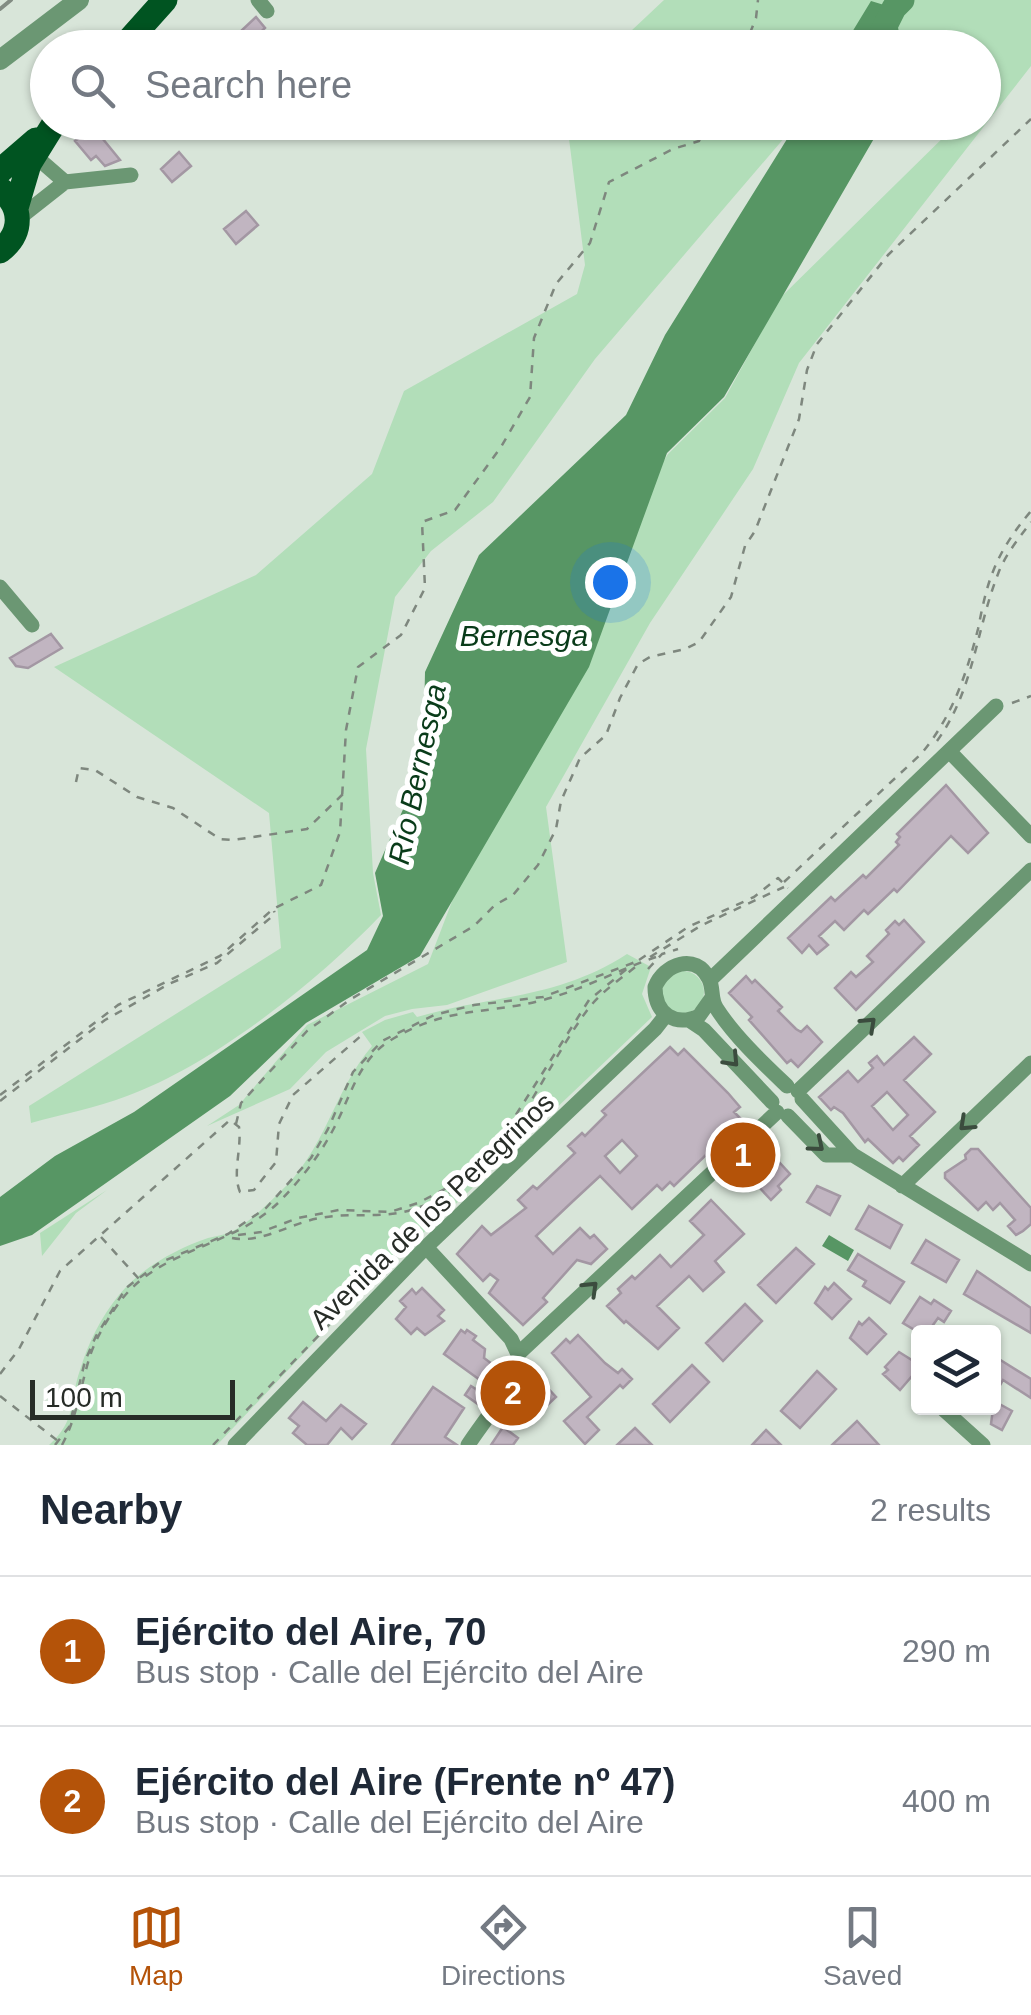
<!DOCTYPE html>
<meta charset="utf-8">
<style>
:root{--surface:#fff;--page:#f2f2f3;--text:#1f2937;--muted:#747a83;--line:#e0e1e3;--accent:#b45309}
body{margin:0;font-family:Arial,sans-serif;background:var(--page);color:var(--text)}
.controls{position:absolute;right:30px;bottom:30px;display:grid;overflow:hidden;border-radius:10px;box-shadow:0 2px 8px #0004}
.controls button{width:90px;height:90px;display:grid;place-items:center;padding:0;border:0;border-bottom:2px solid var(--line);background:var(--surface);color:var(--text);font:50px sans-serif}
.scale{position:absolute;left:30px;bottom:25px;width:205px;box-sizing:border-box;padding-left:10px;border:5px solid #272c27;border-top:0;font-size:28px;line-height:35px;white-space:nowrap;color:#272c27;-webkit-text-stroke:8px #fff;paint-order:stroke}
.you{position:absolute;left:610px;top:582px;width:35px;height:35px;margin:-25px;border:8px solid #fff;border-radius:50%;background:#1a73e8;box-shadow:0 0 0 15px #1a73e833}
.badge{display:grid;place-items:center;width:65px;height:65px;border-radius:50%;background:var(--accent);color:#fff;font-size:32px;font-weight:700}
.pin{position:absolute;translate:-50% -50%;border:5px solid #fff;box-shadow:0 2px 10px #0006}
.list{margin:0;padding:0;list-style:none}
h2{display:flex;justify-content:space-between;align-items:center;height:130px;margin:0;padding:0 40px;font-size:42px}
h2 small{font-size:32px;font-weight:400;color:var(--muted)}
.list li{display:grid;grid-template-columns:65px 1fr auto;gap:30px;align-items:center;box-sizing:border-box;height:150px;padding:0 40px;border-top:2px solid var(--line)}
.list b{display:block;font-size:38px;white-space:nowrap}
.list p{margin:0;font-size:32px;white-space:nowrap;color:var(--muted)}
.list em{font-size:32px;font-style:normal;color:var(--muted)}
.icon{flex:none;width:55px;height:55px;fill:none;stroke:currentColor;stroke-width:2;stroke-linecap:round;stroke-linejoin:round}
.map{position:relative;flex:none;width:1031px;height:1445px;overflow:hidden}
.search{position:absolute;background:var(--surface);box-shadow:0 2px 8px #0004;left:30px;right:30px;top:30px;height:110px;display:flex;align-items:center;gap:25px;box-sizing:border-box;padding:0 35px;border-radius:55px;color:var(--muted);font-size:38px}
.sheet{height:430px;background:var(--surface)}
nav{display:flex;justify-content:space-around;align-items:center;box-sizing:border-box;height:140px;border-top:2px solid var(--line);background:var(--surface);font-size:28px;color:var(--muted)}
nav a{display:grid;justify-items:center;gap:5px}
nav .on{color:var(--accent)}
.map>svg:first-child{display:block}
</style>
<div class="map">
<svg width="1031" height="1445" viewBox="0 0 1031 1445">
<rect width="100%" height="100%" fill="#d8e5d9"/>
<path fill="#b2deb9" d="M664 0H1031V66L799 363 753 469 650 623 546 807 567 962 447 1005 412 1009 385 1016 326 1052 290 1089 207 1126 239 1105 307 1025 428 964 552 641 668 454 725 398 780 298 958 123 984 122V48L908 47 887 20 861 47H614Z
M567 123H797L595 359 493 502 431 551 395 597 366 749 373 873 381 915C317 982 214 1064 127 1096 96 1108 62 1114 31 1123L29 1106 281 948 269 813 54 667 256 575 372 474 404 391 577 294 585 265Z
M627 954 651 967 642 994 652 1017 444 1215 395 1257 217 1445H49C77 1420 69 1402 80 1370 88 1343 101 1317 119 1295 141 1268 176 1249 208 1238 215 1236 224 1235 231 1232 248 1224 264 1207 278 1194 326 1150 333 1092 372 1046L362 1032 385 1020 413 1012 417 1017C492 995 558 999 627 954Z
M662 992a21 21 0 1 1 42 0a21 21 0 1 1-42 0Z
M107 1190 76 1213 42 1256 40 1233Z"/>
<path fill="#579664" d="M871 1 894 8 902 47H843Z
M797 123H883L724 397 667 453 589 667 420 956 306 1023 230 1096 32 1235 0 1246V1197L55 1156 134 1112 367 950 383 916 375 873 423 764 425 672 479 555 626 415 665 335Z
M829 1235 854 1250 848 1261 822 1246Z"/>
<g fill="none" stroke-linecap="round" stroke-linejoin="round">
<path stroke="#579664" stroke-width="25" d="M874 48 894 8 902 0"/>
</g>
<path fill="#c1b5c1" stroke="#a397a3" stroke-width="2.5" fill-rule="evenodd" d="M256 17 265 28 244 48H223Z
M71 122H89L120 160 105 166 96 156 91 160 75 141 79 138 70 127Z
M179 152 191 166 172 182 161 169Z
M246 211 258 225 236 244 224 229Z
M51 634 62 648 28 668 16 666 10 658Z
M946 785 988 833 968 853 951 836 897 892 894 889 868 914 864 910 844 930 835 921 819 936 828 945 817 954 809 945 802 953 788 938 831 897 835 901 863 875 866 878 899 845 896 842 900 837 897 834Z
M904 920 924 942 856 1010 835 988 851 972 856 977 873 962 867 956 889 934 886 930 895 921 899 925Z
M746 976 752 983 755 980 782 1007 778 1011 796 1029 801 1032 807 1026 822 1042 798 1067 791 1060 787 1063 749 1020 752 1017 729 993Z
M914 1037 931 1054 904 1080 935 1112 910 1136 919 1145 903 1161 899 1157 893 1163 868 1139 865 1142 843 1113 834 1107 831 1110 819 1097 848 1071 858 1082 873 1068 869 1063 877 1056 884 1065ZM887 1092 908 1115 893 1130 872 1106Z
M670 1047 678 1055 684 1049 728 1093 740 1107 734 1112 742 1120 674 1186 670 1182 662 1190 657 1185 632 1209 600 1176 572 1202 536 1236 553 1254 580 1228 590 1238 594 1235 607 1249 591 1264 577 1260 543 1298 547 1302 523 1325 489 1293 498 1280 490 1274 483 1281 457 1254 482 1226 491 1235 526 1208 518 1200 533 1186 537 1189 575 1153 568 1146 582 1133 585 1136 606 1115 602 1111ZM622 1140 637 1156 620 1173 605 1156Z
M971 1149H978L1031 1208V1224L1023 1231 1016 1235 1008 1226 1015 1220 1000 1203 993 1210 986 1202 978 1210 945 1178V1173L966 1159 965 1155Z
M769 1151 790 1174 778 1186 781 1190 771 1200 744 1171Z
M817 1186 840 1196 830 1215 807 1202Z
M711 1200 744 1234 715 1261 724 1272 703 1291 689 1276 657 1306 679 1328 658 1349 626 1321 624 1323 607 1306 621 1293 618 1289 632 1276 635 1279 660 1255 671 1267 704 1235 690 1221Z
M869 1206 902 1225 890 1248 856 1229Z
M926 1240 959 1260 946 1282 912 1263Z
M796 1248 814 1264 776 1303 758 1285Z
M858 1254 904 1282 890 1303 863 1286 866 1281 848 1270Z
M977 1271 1031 1308V1333L964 1294Z
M834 1283 851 1299 832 1319 815 1303 825 1287 828 1290Z
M422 1288 444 1310 438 1316 444 1321 425 1335 417 1328 411 1334 396 1319 406 1307 400 1301 412 1289 416 1294Z
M920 1297 931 1304 934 1300 951 1311 944 1322 938 1318 928 1332H918L903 1323Z
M745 1304 762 1321 723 1361 706 1343Z
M869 1318 886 1334 867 1354 850 1338 859 1322 862 1325Z
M461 1330 465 1333 467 1330 476 1336 473 1340 485 1349 484 1358 492 1364 480 1380 444 1354Z
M578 1335 605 1363 618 1373 622 1369 632 1379 623 1388 620 1385 587 1417 599 1430 585 1444 564 1421 591 1397 552 1353 566 1339 570 1343Z
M899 1352 918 1364V1369L900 1390 883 1374 888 1370 885 1367Z
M994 1356 1031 1379V1398L1003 1380 994 1396Z
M692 1365 709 1382 670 1422 653 1404Z
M817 1371 836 1389 800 1428 781 1411Z
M544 1384 556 1397 536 1416 524 1402Z
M471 1386 485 1395 479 1405 465 1395Z
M433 1387 464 1408 445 1437 457 1445H392Z
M994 1401 1012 1411 1002 1430 991 1424Z
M303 1402 326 1421 341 1405 366 1424 352 1439 341 1428 327 1445H307L293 1433 299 1426 289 1418Z
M857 1421 879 1445H832Z
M503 1427 518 1438 513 1445H491Z
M635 1428 652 1445H617Z
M766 1430 781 1445H752Z"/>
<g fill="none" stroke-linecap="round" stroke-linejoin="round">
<path stroke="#7e877e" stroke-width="2.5" stroke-dasharray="8 8" stroke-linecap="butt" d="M744 48 756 18 758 0
M1012 703 1031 696
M937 741C974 690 976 630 998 574 1005 555 1019 538 1031 522
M76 782 79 768 95 770 137 797 173 808 220 839 233 840 307 829 343 794
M784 882 921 754C952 717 966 676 978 629 982 609 986 588 994 569 1003 547 1016 529 1031 511
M650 957 702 925 784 887
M639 960 688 927 754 897 778 878 788 888
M648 969 662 954 678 949
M0 1095 118 1005 220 956 273 909 321 885 340 832 346 730 358 667 401 635 425 588 422 522 455 510 501 447 530 397 534 338 556 284 590 243 609 182 673 149 699 141 708 122
M0 1101 105 1020 169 984 217 963 275 914 274 911
M236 1124 241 1103 307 1031 351 999 474 926 495 905 513 895 538 865 556 829 561 801 580 758 606 735 620 698 638 664 650 657 685 649 699 642 731 597 745 546 755 531 799 419 807 370 817 344 888 255 1031 119
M238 1235 261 1232 298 1218 339 1210 390 1212 418 1203 466 1178 498 1143 589 1000 628 968
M101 1237 139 1279
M232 1238C262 1244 290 1223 320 1218 350 1212 381 1219 411 1210 506 1181 534 1082 588 1009 602 991 622 978 639 964
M0 1374 19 1349 60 1271 230 1120 239 1127C242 1148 232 1173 240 1192L254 1190 276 1162 279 1124 293 1095 362 1035
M0 1396 58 1441
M55 1445 69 1427 85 1361 96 1336 126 1288 159 1263 228 1234 266 1208 311 1158 328 1129 353 1072 382 1041 434 1015 474 1005 543 997 638 961
M62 1445C77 1417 80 1389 89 1359 95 1339 109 1316 122 1299 163 1247 235 1247 281 1200 302 1178 320 1155 334 1128 351 1096 358 1060 391 1040 447 1006 485 1015 543 1000 582 990 618 970 656 957
M213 1445 406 1245"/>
<path stroke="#6b9773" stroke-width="15" d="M258 0 267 11
M34 155 65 182 131 175
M18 219 65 182
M0 587 32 625
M949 751 1031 836
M710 980 996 706
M711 999 699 1016C675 1027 655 1014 655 987 664 964 696 952 709 979 714 989 710 1000 717 1009 735 1037 764 1064 787 1086
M689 1020 704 1030 772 1102
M798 1091 1031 870
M802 1099 853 1155 1031 1264
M788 1116 826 1155H853
M902 1186 1031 1063
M426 1247 511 1339 518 1354
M942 1408 983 1445
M235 1445 426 1247 655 1029 666 1015
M468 1445C483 1421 519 1381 518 1354L777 1112"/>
<path stroke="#6b9773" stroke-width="20" d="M0 60 79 0"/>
<path stroke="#005421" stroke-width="25" d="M122 48 165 0
M0 171 36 140
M0 189C23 207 23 233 0 251
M16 208 29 164 55 122"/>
<path stroke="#828c83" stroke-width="4" d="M0 9 11 0"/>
</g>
<defs><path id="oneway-chevron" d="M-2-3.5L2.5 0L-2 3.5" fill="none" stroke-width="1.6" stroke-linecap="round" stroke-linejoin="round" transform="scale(2.5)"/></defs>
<g stroke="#3b4c3e">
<use href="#oneway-chevron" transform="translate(869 1024) rotate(-43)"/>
<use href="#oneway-chevron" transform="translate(732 1060) rotate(47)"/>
<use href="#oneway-chevron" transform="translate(966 1124) rotate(137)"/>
<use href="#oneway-chevron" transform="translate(817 1145) rotate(40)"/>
<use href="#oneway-chevron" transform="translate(591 1288) rotate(-44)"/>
</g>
<g text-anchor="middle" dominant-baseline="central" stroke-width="10" stroke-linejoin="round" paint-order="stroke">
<g font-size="28" fill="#272c27" stroke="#fff">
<text transform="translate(432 1211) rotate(-44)">Avenida de los Peregrinos</text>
</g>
<g font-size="30" font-style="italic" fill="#093b19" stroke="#fff">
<text x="524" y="635">Bernesga</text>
<text transform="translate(417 774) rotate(-78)">Río Bernesga</text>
</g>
</g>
</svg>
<div class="controls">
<button><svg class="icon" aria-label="layers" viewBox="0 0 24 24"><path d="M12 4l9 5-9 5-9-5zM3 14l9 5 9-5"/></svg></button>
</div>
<div class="scale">100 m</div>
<div class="you"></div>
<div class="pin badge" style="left:743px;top:1155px">1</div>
<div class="pin badge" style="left:513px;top:1393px">2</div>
<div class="search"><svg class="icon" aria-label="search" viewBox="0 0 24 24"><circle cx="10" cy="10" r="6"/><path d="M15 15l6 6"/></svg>Search here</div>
</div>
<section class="sheet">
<h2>Nearby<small>2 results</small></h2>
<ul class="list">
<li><span class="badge">1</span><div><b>Ejército del Aire, 70</b><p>Bus stop · Calle del Ejército del Aire</p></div><em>290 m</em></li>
<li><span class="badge">2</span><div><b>Ejército del Aire (Frente nº 47)</b><p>Bus stop · Calle del Ejército del Aire</p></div><em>400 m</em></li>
</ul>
</section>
<nav>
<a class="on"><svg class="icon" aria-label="map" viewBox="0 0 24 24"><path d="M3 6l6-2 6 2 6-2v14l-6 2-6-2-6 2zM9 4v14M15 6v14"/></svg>Map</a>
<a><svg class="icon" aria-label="directions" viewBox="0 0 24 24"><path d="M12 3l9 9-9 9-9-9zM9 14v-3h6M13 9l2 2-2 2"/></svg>Directions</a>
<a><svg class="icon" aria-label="saved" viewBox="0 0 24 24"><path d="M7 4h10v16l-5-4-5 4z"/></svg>Saved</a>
</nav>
